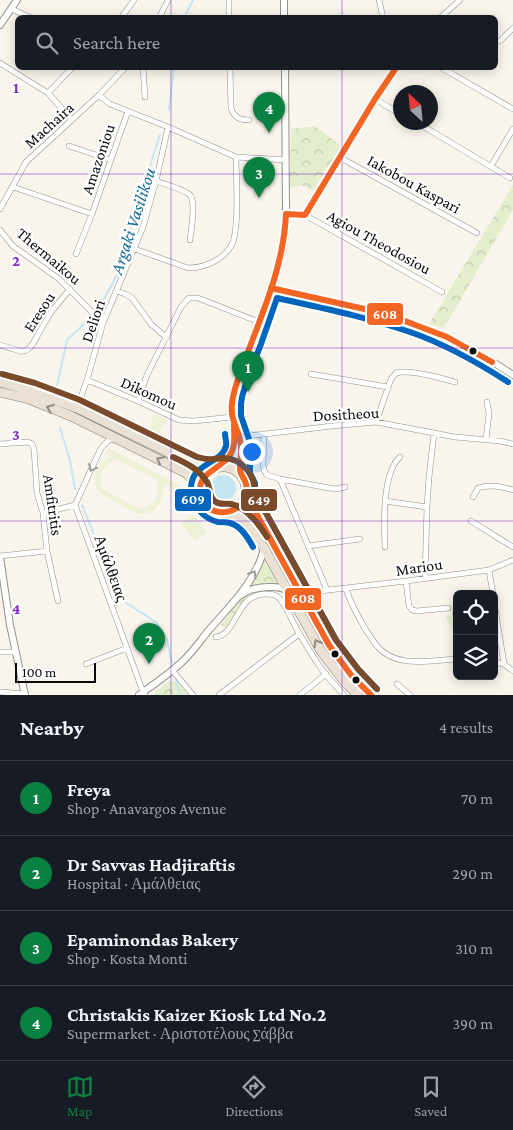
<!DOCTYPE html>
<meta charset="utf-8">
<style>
:root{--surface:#171b24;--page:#20242c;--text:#f1f3f6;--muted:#9ea1a6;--line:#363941;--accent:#0b8043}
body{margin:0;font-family:"Crimson Pro",serif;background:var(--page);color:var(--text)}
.controls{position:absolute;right:15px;bottom:15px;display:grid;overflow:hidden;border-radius:8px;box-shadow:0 2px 12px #0003}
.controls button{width:45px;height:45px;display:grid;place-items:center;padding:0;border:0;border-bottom:1px solid var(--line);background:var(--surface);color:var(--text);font:25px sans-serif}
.compass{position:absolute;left:393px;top:85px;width:45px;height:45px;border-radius:50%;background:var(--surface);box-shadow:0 2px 12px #0003;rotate:334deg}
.scale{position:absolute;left:15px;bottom:12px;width:81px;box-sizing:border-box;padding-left:5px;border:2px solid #0a0a0a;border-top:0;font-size:14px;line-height:18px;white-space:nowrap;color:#0a0a0a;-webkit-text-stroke:4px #fff;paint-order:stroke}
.you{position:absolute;left:251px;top:451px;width:18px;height:18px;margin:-12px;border:4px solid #fff;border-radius:50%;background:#1a73e8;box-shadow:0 0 0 8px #1a73e833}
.badge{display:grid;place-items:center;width:32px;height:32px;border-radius:50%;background:var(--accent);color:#fff;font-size:16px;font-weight:700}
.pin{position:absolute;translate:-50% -41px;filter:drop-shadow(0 1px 2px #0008)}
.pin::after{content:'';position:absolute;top:26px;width:18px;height:15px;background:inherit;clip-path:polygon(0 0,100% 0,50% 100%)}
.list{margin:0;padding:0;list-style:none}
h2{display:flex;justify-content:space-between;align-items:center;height:65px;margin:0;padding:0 20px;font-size:21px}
h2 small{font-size:16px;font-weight:400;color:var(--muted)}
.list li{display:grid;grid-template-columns:32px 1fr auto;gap:15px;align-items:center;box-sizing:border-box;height:75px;padding:0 20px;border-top:1px solid var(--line)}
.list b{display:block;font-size:19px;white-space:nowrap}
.list p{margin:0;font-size:16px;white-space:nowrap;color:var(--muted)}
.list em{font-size:16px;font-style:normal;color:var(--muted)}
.icon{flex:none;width:28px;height:28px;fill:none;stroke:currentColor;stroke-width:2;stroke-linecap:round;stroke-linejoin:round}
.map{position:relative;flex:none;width:513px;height:695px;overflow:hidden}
.search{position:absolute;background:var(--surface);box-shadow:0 2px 12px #0003;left:15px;right:15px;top:15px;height:55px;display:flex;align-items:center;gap:12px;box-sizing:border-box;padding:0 18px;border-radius:8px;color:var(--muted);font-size:19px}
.sheet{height:365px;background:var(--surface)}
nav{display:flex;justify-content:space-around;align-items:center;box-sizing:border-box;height:70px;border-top:1px solid var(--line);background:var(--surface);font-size:14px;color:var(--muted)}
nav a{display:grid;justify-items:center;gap:2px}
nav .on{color:var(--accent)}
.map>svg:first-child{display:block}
</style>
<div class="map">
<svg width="513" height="695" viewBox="0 0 513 695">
<defs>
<pattern id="park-crowns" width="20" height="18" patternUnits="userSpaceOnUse" patternTransform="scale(1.25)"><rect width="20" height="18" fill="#e4edcc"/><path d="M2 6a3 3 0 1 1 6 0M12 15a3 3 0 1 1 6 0" fill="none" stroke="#c2caae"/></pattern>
</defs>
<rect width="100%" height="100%" fill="#f9f5ec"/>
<path fill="url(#park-crowns)" d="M315 126 341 146 313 191 302 185 290 188 291 129Z
M513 185V210L444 328 429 324Z
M265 557 289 597C277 590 271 590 257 593L229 626 225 627 221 625C238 603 253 581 265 557Z
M449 606H457V654L454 653V634L446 616 452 615Z
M169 681 178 682 188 695H154L155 692Z"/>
<path fill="#edf2d6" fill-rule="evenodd" d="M154 414 168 420 161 428 160 434 149 430Z
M108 448 181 486 179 491 164 484C165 499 155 518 137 513 130 511 122 505 116 502 111 499 103 496 99 492 89 479 98 462 111 457L106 453ZM117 460 152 477 157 480C159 488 159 493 155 500 152 505 148 508 142 508 135 509 110 492 102 488 98 475 104 462 117 460Z
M193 514 207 533 195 541 181 523Z"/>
<path fill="#c3e6f2" d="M210 488a13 13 0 1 1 26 0a13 13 0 1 1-26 0Z"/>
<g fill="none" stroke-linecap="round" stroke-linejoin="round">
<path stroke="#c3e6f2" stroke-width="2" d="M184 18 193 0
M169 110 174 68
M101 305 119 271 133 218 160 135
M57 386 67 340 84 324
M60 428 70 460 75 489
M82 505 120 599 156 622 167 640 172 663
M176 680 180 695"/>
<g stroke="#92908c" stroke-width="6">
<path id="minor" d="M229 0V18
M379 0 383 18
M12 9 31 18
M121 18 134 0
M159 18 168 0
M440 18 460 0
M500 41 513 28
M0 63 48 93 72 120
M143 68 145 97
M230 68 231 108C234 117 239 120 249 120
M442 68 513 109
M48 93 72 68
M99 95 110 104 168 127 236 157 286 160
M375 99 400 114
M416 122 510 178
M69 146 111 160
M339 157 477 233
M491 166 513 129
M156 181C165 184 182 189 189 194 197 200 191 230 190 240
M13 187 92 214
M0 209 26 162 99 95 125 68
M286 214H301L305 215 442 292
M305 215 375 99 396 68
M0 230 13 246 59 279 103 323
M135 249 188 268C204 268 223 260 231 246 240 232 236 175 236 157
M76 254 92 214 128 111
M117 291 125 294 132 298 151 324 161 333 167 337
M0 345 20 351C25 352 29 349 32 345L51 312 70 289
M311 374 388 387
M87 380 138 401 179 420 194 421 232 417
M138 401 147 375 181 307 189 298H198L259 322
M77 408 87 380 103 323 143 227 156 181 168 127
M376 422 391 379 396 373C410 369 441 378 455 382
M264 435 263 465 264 470 267 475 280 479 329 488 336 489 345 487
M239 437 332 426 376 422 455 437 500 441 513 444
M117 439 109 440 101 448 75 505 143 692 145 695
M486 439 489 414 487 402
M0 444 28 442 32 444 34 449 37 493 43 513 47 551 58 601
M280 479 327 590
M473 497 478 488C489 484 501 486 513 490
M385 501 427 507
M43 513 75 505
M471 521 513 547
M308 546 360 539
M385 547C384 524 382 473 400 457
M0 556 47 551
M489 570 493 594
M425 578 427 507 429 477 434 434
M406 581 409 606 412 610 417 611 448 608
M346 589C350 602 357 614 364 627 368 633 372 640 377 646 396 669 431 660 457 659
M303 599 320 591 406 581 489 570 513 560
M494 602 504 664
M216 637C238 634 235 594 266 594 271 594 276 594 280 599 288 608 292 622 299 633 307 647 316 662 326 675 332 682 338 688 344 695
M0 652H15
M494 662 504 664 513 671
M86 664 127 648
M172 670 193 695
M397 684 410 695
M0 692 25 694
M219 695 299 634
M300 695 326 674"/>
</g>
<g stroke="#92908c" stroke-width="8">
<path id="tertiary" d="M284 0V18
M0 25 17 0
M271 288C307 296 344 303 379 313 427 326 472 347 513 375
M219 467C235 453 235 448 234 428
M241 475V443L232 417 233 395 253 341 282 253 285 235 286 214 285 68
M0 557 10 625 25 695
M239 596C243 594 246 592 250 590 259 587 279 585 286 590
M139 695C153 685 169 674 182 662 192 653 200 641 209 630 229 607 258 579 264 548"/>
</g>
<g stroke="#7f7d79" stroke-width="10">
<path id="trunk" d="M0 382 32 391 77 408 194 465 212 469
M0 392 29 399 71 416 186 473 200 487
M200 490a23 23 0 1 1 46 0a23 23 0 1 1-46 0Z
M246 495 329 645 351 675 371 695
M229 512 246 522 252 529 264 548 321 651 344 681 358 695"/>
</g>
<use href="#minor" stroke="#fefefc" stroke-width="5"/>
<use href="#tertiary" stroke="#fefefc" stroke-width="6"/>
<use href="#trunk" stroke="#eae0d4" stroke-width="9"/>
<g stroke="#fff" stroke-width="10">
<path id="bus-1" d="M271 288 378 312 397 318 447 337 492 362
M234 425C234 435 236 446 230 455 220 471 192 473 202 499 205 506 211 511 219 512 235 514 250 501 246 484 245 479 241 476 240 470 240 460 243 450 240 440 237 426 230 419 232 403 234 385 243 367 249 349 266 305 284 261 286 214L305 215 375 99 396 68
M246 495 329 645 351 675 371 695"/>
</g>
<g stroke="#fff" stroke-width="10">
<path id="bus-2" d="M225 434C225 438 227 442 226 446 221 466 185 462 192 496 195 509 205 519 218 522 222 522 226 522 230 523 241 526 248 538 253 547
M377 689 358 669 336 640 255 493V483L250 473V442L241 416V404L242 397 246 383 261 344 277 298C322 308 367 317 410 332 445 344 477 362 508 382"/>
</g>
<g stroke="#fff" stroke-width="10">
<path id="bus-3" d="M2 374 35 383 80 400 197 457C202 458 207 460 213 459 217 459 220 458 224 458 243 459 255 475 255 493L336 640 358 669 377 689
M173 457C186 463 199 469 207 482 211 488 208 497 216 502 220 505 226 503 231 504 247 508 259 524 267 537"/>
</g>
<use href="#bus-1" stroke="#f26522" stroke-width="6"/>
<use href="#bus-2" stroke="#0065bd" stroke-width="6"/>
<use href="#bus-3" stroke="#7a4b2a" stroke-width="6"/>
</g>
<defs><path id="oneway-chevron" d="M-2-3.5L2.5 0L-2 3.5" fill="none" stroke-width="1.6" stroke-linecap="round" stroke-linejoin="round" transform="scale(1.25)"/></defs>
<g stroke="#908a83">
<use href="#oneway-chevron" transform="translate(50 408) rotate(-158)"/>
<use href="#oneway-chevron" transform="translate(160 460) rotate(-153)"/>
<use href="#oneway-chevron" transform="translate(317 643) rotate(-120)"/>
</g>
<g stroke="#9c9c9b">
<use href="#oneway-chevron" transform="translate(92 468) rotate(115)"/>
<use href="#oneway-chevron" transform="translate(253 574) rotate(-58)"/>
</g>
<path fill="none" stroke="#7b2cbf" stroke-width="1" stroke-opacity="0.55" d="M171 0V18M342 0V18M171 68V695M342 68V695M0 174H513M0 348H513M0 521H513"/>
<g fill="#0a0a0a" stroke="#fff" stroke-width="2">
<circle cx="473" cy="351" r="4.5"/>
<circle cx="335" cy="654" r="4.5"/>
<circle cx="356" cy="680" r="4.5"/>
</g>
<g text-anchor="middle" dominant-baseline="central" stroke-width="5" stroke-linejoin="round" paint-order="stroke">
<g font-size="16" fill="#0a0a0a" stroke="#fff">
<text transform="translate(49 125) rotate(-42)">Machaira</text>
<text transform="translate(98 159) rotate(-71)">Amazoniou</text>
<text transform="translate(414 184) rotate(29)">Iakobou Kaspari</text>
<text transform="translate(379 242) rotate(29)">Agiou Theodosiou</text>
<text transform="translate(49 256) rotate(40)">Thermaikou</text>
<text transform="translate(39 312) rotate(-57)">Eresou</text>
<text transform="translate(93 321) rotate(-71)">Deliori</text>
<text transform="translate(149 393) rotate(24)">Dikomou</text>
<text transform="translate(346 414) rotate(-3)">Dositheou</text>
<text transform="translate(53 505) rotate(82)">Amfitritis</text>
<text transform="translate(419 567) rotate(-8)">Mariou</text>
<text transform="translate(111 568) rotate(70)">Αμάλθειας</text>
</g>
<g font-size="18" font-style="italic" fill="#166b98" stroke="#fff">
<text transform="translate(133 221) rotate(-72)">Argaki Vasilikou</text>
</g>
</g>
<g font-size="16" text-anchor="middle" font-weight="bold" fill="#7b2cbf" stroke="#fff" stroke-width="5" stroke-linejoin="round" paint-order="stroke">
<text x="16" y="93">1</text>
<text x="16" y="266">2</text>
<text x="16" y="440">3</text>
<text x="16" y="614">4</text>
</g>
<g stroke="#fff" stroke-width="2">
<rect x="366" y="302" width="38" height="24" rx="5" fill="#f26522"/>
<rect x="174" y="488" width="38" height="24" rx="5" fill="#0065bd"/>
<rect x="240" y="488" width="38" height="24" rx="5" fill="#7a4b2a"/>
<rect x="284" y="587" width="38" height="24" rx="5" fill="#f26522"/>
</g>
<g font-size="14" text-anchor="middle" font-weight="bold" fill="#fff">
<text x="385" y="319">608</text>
<text x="193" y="504">609</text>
<text x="259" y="505">649</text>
<text x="303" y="603">608</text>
</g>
</svg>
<div class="controls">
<button><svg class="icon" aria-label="locate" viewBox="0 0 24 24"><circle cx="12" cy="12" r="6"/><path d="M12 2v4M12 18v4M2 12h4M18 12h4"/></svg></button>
<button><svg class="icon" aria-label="layers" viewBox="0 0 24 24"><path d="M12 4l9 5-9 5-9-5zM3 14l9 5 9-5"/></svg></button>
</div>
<svg class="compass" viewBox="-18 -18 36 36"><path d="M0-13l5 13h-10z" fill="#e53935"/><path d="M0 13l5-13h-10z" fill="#9ea1a6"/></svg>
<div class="scale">100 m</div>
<div class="you"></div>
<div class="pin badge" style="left:248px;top:392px">1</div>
<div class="pin badge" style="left:149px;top:664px">2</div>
<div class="pin badge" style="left:259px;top:198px">3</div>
<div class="pin badge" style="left:269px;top:133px">4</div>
<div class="search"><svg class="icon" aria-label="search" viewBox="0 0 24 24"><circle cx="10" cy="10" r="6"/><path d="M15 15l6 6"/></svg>Search here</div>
</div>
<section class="sheet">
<h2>Nearby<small>4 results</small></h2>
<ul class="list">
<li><span class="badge">1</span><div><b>Freya</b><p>Shop · Anavargos Avenue</p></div><em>70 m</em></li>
<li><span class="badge">2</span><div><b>Dr Savvas Hadjiraftis</b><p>Hospital · Αμάλθειας</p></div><em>290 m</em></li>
<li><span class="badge">3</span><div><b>Epaminondas Bakery</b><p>Shop · Kosta Monti</p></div><em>310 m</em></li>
<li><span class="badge">4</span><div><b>Christakis Kaizer Kiosk Ltd No.2</b><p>Supermarket · Αριστοτέλους Σάββα</p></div><em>390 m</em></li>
</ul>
</section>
<nav>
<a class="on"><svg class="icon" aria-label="map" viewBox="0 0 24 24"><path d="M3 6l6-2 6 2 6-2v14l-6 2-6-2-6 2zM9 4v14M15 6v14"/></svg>Map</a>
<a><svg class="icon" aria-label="directions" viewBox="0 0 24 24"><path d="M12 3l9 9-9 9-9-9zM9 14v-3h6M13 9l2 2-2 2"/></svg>Directions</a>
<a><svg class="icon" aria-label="saved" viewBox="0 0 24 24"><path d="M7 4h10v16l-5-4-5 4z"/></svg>Saved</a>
</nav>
